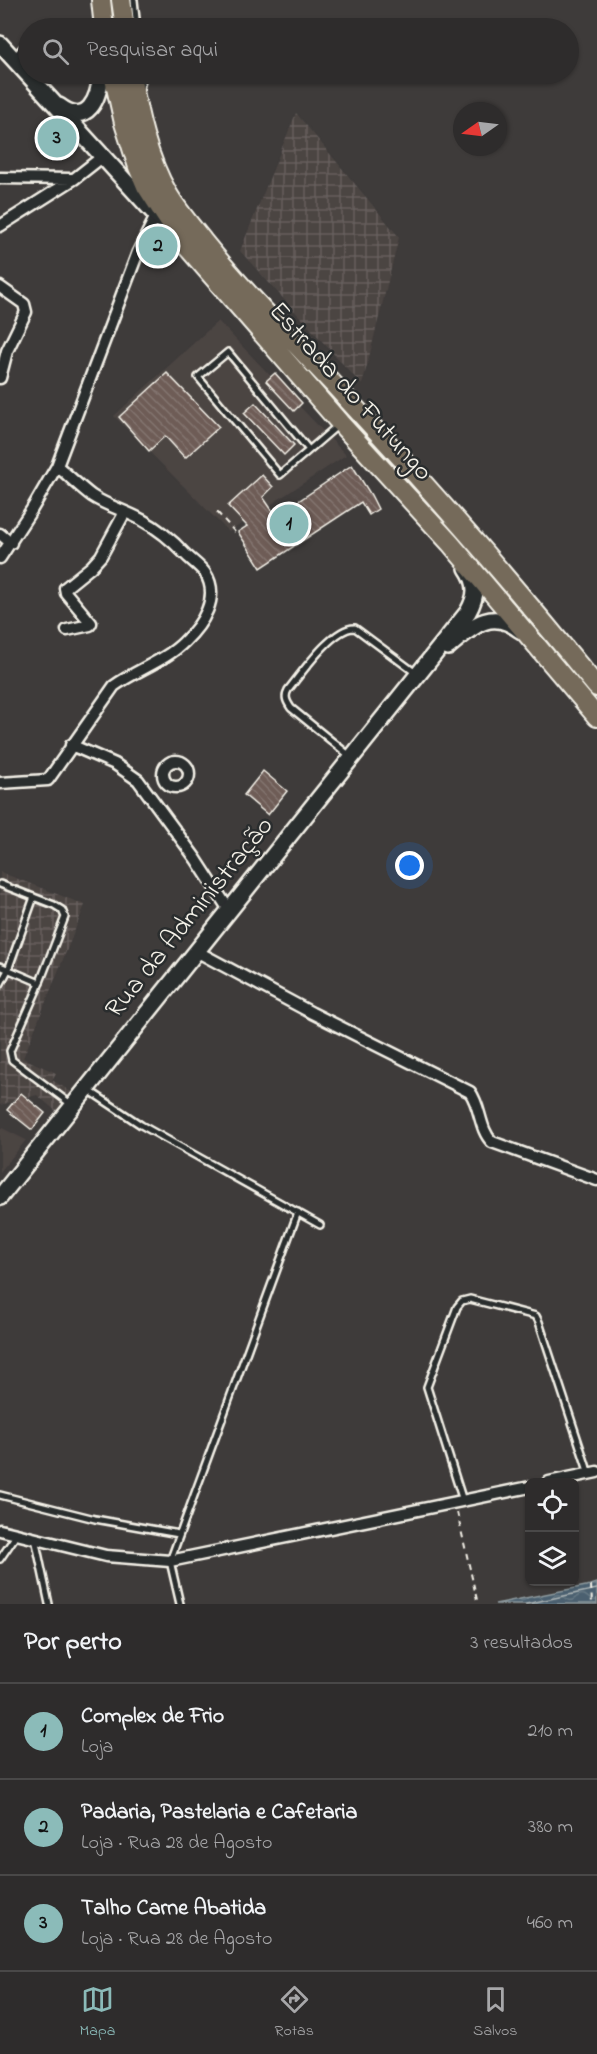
<!DOCTYPE html>
<html lang="pt">
<meta charset="utf-8">
<style>
:root{--surface:#2e2c2c;--page:#3a3838;--text:#f1f3f6;--muted:#a7a7a9;--line:#494848;--accent:#8bbbb9}
body{margin:0;font-family:"Indie Flower",sans-serif;background:var(--page);color:var(--text)}
.controls{position:absolute;right:18px;bottom:18px;display:grid;overflow:hidden;border-radius:9px;box-shadow:0 2px 4px #0004}
.controls button{width:54px;height:54px;display:grid;place-items:center;padding:0;border:0;border-bottom:2px solid var(--line);background:var(--surface);color:var(--text);font:30px sans-serif}
.compass{position:absolute;left:453px;top:102px;width:54px;height:54px;border-radius:50%;background:var(--surface);box-shadow:0 2px 4px #0004;rotate:256deg}
.you{position:absolute;left:410px;top:866px;width:21px;height:21px;margin:-15px;border:4px solid #fff;border-radius:50%;background:#1a73e8;box-shadow:0 0 0 9px #1a73e833}
.badge{display:grid;place-items:center;width:39px;height:39px;border-radius:50%;background:var(--accent);color:#111;font-size:20px;font-weight:700}
.pin{position:absolute;translate:-50% -50%;border:3px solid #fff;box-shadow:0 2px 6px #0006}
.list{margin:0;padding:0;list-style:none}
h2{display:flex;justify-content:space-between;align-items:center;height:78px;margin:0;padding:0 24px;font-size:26px}
h2 small{font-size:20px;font-weight:400;color:var(--muted)}
.list li{display:grid;grid-template-columns:39px 1fr auto;gap:18px;align-items:center;box-sizing:border-box;height:96px;padding:0 24px;border-top:2px solid var(--line)}
.list b{display:block;font-size:22px;white-space:nowrap}
.list p{margin:0;font-size:20px;white-space:nowrap;color:var(--muted)}
.list em{font-size:20px;font-style:normal;color:var(--muted)}
.icon{flex:none;width:33px;height:33px;fill:none;stroke:currentColor;stroke-width:2;stroke-linecap:round;stroke-linejoin:round}
.map{position:relative;flex:none;width:597px;height:1604px;overflow:hidden}
.search{position:absolute;background:var(--surface);box-shadow:0 2px 4px #0004;left:18px;right:18px;top:18px;height:66px;display:flex;align-items:center;gap:15px;box-sizing:border-box;padding:0 21px;border-radius:33px;color:var(--muted);font-size:22px}
.sheet{height:366px;background:var(--surface)}
nav{display:flex;justify-content:space-around;align-items:center;box-sizing:border-box;height:84px;border-top:2px solid var(--line);background:var(--surface);font-size:16px;color:var(--muted)}
nav a{display:grid;justify-items:center;gap:3px}
nav .on{color:var(--accent)}
.map>svg:first-child{display:block}
</style>
<div class="map">
<svg width="597" height="1604" viewBox="0 0 597 1604">
<defs>
<pattern id="industrial-grid" width="8" height="8" patternUnits="userSpaceOnUse" patternTransform="scale(1.5)"><rect width="8" height="8" fill="#4c4543"/><path d="M0 4h8M4 0v8" fill="none" stroke="#66605e"/></pattern>
<pattern id="water-waves" width="16" height="10" patternUnits="userSpaceOnUse" patternTransform="scale(1.5)"><rect width="16" height="10" fill="#4b616f"/><path d="M0 5q4-4 8 0t8 0" fill="none" stroke="#667884"/></pattern>
<pattern id="building-back-hatch" width="6" height="6" patternUnits="userSpaceOnUse" patternTransform="scale(1.5)"><rect width="6" height="6" fill="#6e5c57"/><path d="M-1 5l2 2M0 0l6 6M5-1l2 2" fill="none" stroke="#83746f"/></pattern>
</defs>
<rect width="100%" height="100%" fill="#3e3b3a"/>
<filter id="ink" filterUnits="userSpaceOnUse"><feTurbulence type="fractalNoise" baseFrequency=".0167" numOctaves="2"/><feDisplacementMap in="SourceGraphic" scale="12" xChannelSelector="R" yChannelSelector="G"/><feConvolveMatrix kernelMatrix="1 2 1 2 8 2 1 2 1" color-interpolation-filters="sRGB"/></filter>
<g filter="url(#ink)">
<path fill="#4c4543" d="M218 321 346 455 229 532 114 416Z
M0 1127 26 1140 0 1172Z"/>
<path fill="url(#industrial-grid)" d="M296 113 399 237 362 385 240 251Z
M0 872 85 905 23 1058 56 1073 52 1080 78 1096 63 1117 37 1095 0 1105Z"/>
<path fill="url(#water-waves)" stroke="#8f9b9f" stroke-width="1.5" d="M597 1583V1604H495L591 1585Z"/>
<g fill="none" stroke-linecap="round" stroke-linejoin="round">
<path stroke="#b0b7b8" stroke-width="1.5" d="M526 1604 597 1589"/>
</g>
<path fill="url(#building-back-hatch)" stroke="#f4f1e8" stroke-width="1.5" d="M167 373 219 427 185 458 165 436 149 451 119 417Z
M275 373 302 403 294 411 266 381Z
M255 403 294 445 284 455 244 413Z
M352 465 371 495 378 509 369 515 361 502 261 568 238 532 247 526 228 506 262 475 273 487 263 497 276 516Z
M263 771 287 791 268 815 244 795Z
M21 1093 45 1113 32 1130 7 1110Z"/>
<g fill="none" stroke-linecap="round" stroke-linejoin="round">
<g stroke="#f4f1e8" stroke-width="10">
<path id="lane" d="M134 0 137 28
M42 28 46 24
M13 58 28 42
M140 89 143 74
M309 450 228 352 198 377 280 475 337 426
M350 756 291 708C287 702 284 697 288 690 301 674 333 627 355 628L417 674
M0 884 54 905 62 910 65 917 37 990 10 1051 12 1060 72 1105
M0 966 40 983
M0 985 8 970 34 897
M87 1089 141 1125 320 1225
M0 1495 95 1519 179 1534
M463 1501 427 1387 457 1307 462 1301 470 1299 536 1316 539 1322 589 1474
M35 1538 49 1604
M0 1559 17 1534
M180 1604 170 1561 298 1212"/>
</g>
<g stroke="#f4f1e8" stroke-width="15">
<path id="street" d="M0 178 72 179
M0 226 74 179 102 157
M0 287 24 304 26 312 7 351 0 378
M0 534 11 543
M0 558 32 509 57 466 138 252 156 216
M67 630 90 625 91 623 66 593 65 588 91 567 101 556 125 512
M71 745 115 764 138 780 196 859 229 910
M163 774a13 13 0 1 1 26 0a13 13 0 1 1-26 0Z
M0 783 48 780 114 686C136 670 165 661 184 642 202 625 221 597 205 573 200 566 191 560 185 554 172 540 159 529 142 520 126 511 107 506 92 496 80 487 69 476 57 466
M196 951 312 1013 470 1092C481 1107 479 1129 492 1142L597 1180
M549 1482 597 1472
M0 1530 106 1556 170 1561 530 1487"/>
</g>
<g stroke="#f4f1e8" stroke-width="20">
<path id="secondary" d="M0 44 168 228
M59 106C88 128 99 98 101 74
M448 647C472 627 491 607 520 630
M0 1197 468 612C477 596 478 584 467 568"/>
</g>
<g stroke="#f4f1e8" stroke-width="22">
<path id="highway" d="M101 0 104 28
M121 0 125 28
M113 74 124 123 138 167 146 186 181 240 340 423 450 543 597 717
M131 74C138 115 147 157 168 194 178 211 191 226 203 241 245 293 292 340 338 389 427 485 514 585 597 687"/>
</g>
<path stroke="#f4f1e8" stroke-width="2" stroke-dasharray="6 4.5" stroke-linecap="butt" d="M217 512 235 532
M457 1512 477 1600
M591 1585 592 1604"/>
<use href="#lane" stroke="#2a2d2e" stroke-width="5"/>
<use href="#street" stroke="#2a2d2e" stroke-width="10"/>
<use href="#secondary" stroke="#2a2d2e" stroke-width="15"/>
<use href="#highway" stroke="#746a5a" stroke-width="18"/>
</g>
</g>
<g text-anchor="middle" dominant-baseline="central" stroke-width="5" stroke-linejoin="round" paint-order="stroke">
<g font-size="27" fill="#f4f1e8" stroke="#2a2d2e">
<text transform="translate(350 392) rotate(48)">Estrada do Futungo</text>
<text transform="translate(190 918) rotate(-51)">Rua da Administração</text>
</g>
</g>
</svg>
<div class="controls">
<button><svg class="icon" aria-label="locate" viewBox="0 0 24 24"><circle cx="12" cy="12" r="6"/><path d="M12 2v4M12 18v4M2 12h4M18 12h4"/></svg></button>
<button><svg class="icon" aria-label="layers" viewBox="0 0 24 24"><path d="M12 4l9 5-9 5-9-5zM3 14l9 5 9-5"/></svg></button>
</div>
<svg class="compass" viewBox="-18 -18 36 36"><path d="M0-13l5 13h-10z" fill="#e53935"/><path d="M0 13l5-13h-10z" fill="#a7a7a9"/></svg>
<div class="you"></div>
<div class="pin badge" style="left:289px;top:524px">1</div>
<div class="pin badge" style="left:158px;top:246px">2</div>
<div class="pin badge" style="left:57px;top:138px">3</div>
<div class="search"><svg class="icon" aria-label="search" viewBox="0 0 24 24"><circle cx="10" cy="10" r="6"/><path d="M15 15l6 6"/></svg>Pesquisar aqui</div>
</div>
<section class="sheet">
<h2>Por perto<small>3 resultados</small></h2>
<ul class="list">
<li><span class="badge">1</span><div><b>Complex de Frio</b><p>Loja</p></div><em>210 m</em></li>
<li><span class="badge">2</span><div><b>Padaria, Pastelaria e Cafetaria</b><p>Loja · Rua 28 de Agosto</p></div><em>380 m</em></li>
<li><span class="badge">3</span><div><b>Talho Carne Abatida</b><p>Loja · Rua 28 de Agosto</p></div><em>460 m</em></li>
</ul>
</section>
<nav>
<a class="on"><svg class="icon" aria-label="map" viewBox="0 0 24 24"><path d="M3 6l6-2 6 2 6-2v14l-6 2-6-2-6 2zM9 4v14M15 6v14"/></svg>Mapa</a>
<a><svg class="icon" aria-label="directions" viewBox="0 0 24 24"><path d="M12 3l9 9-9 9-9-9zM9 14v-3h6M13 9l2 2-2 2"/></svg>Rotas</a>
<a><svg class="icon" aria-label="saved" viewBox="0 0 24 24"><path d="M7 4h10v16l-5-4-5 4z"/></svg>Salvos</a>
</nav>
